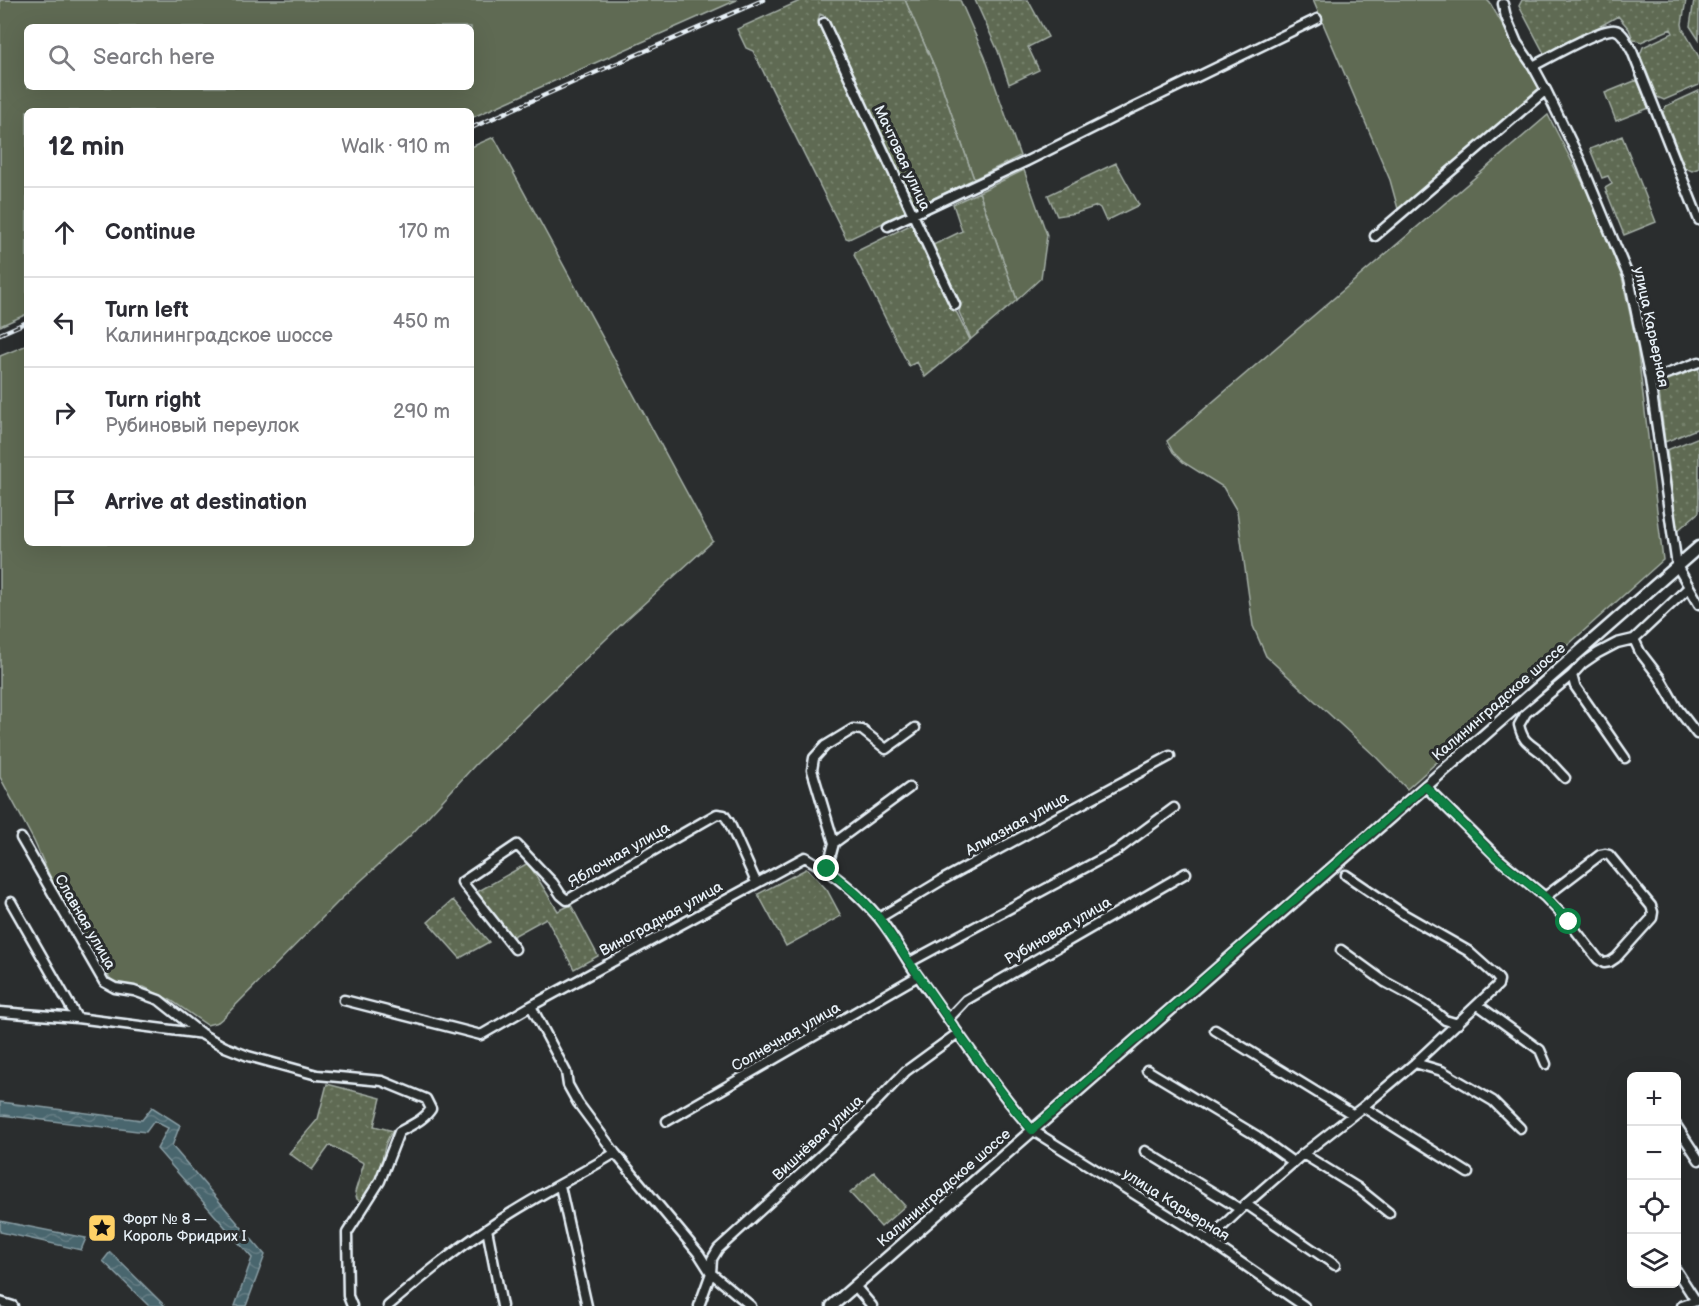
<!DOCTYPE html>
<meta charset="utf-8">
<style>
:root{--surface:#fff;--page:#f2f2f3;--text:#2b2b33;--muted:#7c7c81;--line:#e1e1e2}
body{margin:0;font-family:"Balsamiq Sans",sans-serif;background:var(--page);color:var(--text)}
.controls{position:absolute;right:18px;bottom:18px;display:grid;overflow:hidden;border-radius:9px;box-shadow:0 6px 24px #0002}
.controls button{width:54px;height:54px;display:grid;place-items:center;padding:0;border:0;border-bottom:2px solid var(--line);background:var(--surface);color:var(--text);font:30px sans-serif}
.stop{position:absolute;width:18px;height:18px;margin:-14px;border:4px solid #0b8043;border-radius:50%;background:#fff}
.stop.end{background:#0b8043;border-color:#fff;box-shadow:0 2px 6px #0008}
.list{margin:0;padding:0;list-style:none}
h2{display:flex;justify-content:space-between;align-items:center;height:78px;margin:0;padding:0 24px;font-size:26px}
h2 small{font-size:20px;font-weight:400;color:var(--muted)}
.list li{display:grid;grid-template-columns:39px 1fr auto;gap:18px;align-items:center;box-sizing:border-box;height:90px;padding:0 24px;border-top:2px solid var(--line)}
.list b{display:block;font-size:22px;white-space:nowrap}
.list p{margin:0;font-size:20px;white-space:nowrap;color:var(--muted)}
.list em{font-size:20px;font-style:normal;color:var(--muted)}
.icon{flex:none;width:33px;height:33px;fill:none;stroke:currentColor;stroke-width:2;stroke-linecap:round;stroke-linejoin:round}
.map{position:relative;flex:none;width:1699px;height:1306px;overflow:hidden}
.search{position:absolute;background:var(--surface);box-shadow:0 6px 24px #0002;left:24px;top:24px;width:450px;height:66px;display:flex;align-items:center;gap:15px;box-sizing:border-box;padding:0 21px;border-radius:9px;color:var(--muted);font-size:22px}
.panel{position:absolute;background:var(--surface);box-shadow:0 6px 24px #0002;left:24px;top:108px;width:450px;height:438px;border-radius:9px}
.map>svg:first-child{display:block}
</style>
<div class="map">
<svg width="1699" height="1306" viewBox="0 0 1699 1306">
<defs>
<pattern id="garden-dots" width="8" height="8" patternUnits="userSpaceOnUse" patternTransform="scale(1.5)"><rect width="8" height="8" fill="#5f6b53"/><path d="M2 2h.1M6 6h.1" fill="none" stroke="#76816c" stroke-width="1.8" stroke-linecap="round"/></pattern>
<pattern id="water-waves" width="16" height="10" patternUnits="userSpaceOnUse" patternTransform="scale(1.5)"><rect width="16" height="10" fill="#4a666e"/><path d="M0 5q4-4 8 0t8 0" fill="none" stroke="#647c83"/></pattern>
</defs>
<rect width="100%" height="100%" fill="#2a2d2e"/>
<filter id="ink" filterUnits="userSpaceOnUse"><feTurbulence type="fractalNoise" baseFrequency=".0167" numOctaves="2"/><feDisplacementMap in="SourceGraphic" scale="12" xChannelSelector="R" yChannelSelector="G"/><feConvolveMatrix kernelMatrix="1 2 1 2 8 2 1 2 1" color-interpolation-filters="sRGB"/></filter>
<g filter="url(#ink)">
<path fill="#5f6b53" stroke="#a4aea6" stroke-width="1.5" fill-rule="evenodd" d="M0 0H737L471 118V111H27V314L0 326ZM27 27H471V87H27Z
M905 0H960L985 57 1020 156 974 179 938 75Z
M1313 0H1487L1490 3 1539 88 1398 209 1390 180Z
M1548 115 1588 193 1622 277 1637 346 1663 560 1407 789 1376 757 1266 656 1253 626 1237 511 1223 487 1183 462 1173 452 1167 441Z
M494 137 713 541 627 619 475 765 409 837 343 897 224 1017 218 1022 207 1025 172 1001 144 987 114 986 100 959 51 879 34 841 0 777V356L27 345V543H471V147Z
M1024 170 1047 235 1041 278 1017 300 979 192Z"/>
<path fill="url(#garden-dots)" stroke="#a4aea6" stroke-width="1.5" d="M802 0H905L938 75 974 179 918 206 915 205 827 17 820 14 818 21 905 209 904 213 849 239 846 238 754 53 753 51 746 48 737 29Z
M975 0H1028L1048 37 1028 47 1039 70 1009 84 998 51Z
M1522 0H1686L1682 24 1683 29 1699 57V85L1664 100 1657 97 1640 55 1643 47 1673 33 1671 29 1641 42 1633 39 1629 29 1618 16 1546 57 1519 6Z
M1694 0H1699V40L1690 26Z
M1637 80 1649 108 1616 121 1605 93Z
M1699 91V168L1692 171 1685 168 1663 113 1666 106Z
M1622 136 1656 222 1624 235 1605 188 1612 184 1608 176 1602 178 1590 149Z
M1116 163 1139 205 1106 221 1100 208 1097 206 1076 213 1057 216 1048 195Z
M979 192 1017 300 971 339 959 312 961 304 933 245 962 231 953 204Z
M910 225 913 226 951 309 957 313 970 340 925 377 917 362 909 366 854 255 855 252Z
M1699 368V428L1665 442 1658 384Z
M1699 437V512L1677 531 1667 450Z
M528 863 558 911 571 905 598 956 574 969 546 918 510 938 477 892Z
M806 869H808L827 890 841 916 786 946 758 894Z
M453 900 489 942 460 958 428 922Z
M327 1084 381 1098 374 1126 393 1131C384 1141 384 1153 381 1165 380 1170 377 1175 375 1179L378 1182 366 1205 357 1199 355 1192 364 1163 330 1145 312 1170 289 1153 318 1119Z
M874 1172 905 1206 881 1227 850 1193Z"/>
<path fill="url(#water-waves)" stroke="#899ea5" stroke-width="1.5" d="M0 1102 142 1120 152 1107 180 1125 172 1146 265 1255 246 1306H235L252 1258 157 1149 168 1128 154 1121 146 1132 1 1115 0 1117Z
M0 1221 86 1238 81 1250 0 1232Z
M110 1252 165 1306H149L103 1261Z"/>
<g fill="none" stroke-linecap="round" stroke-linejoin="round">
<g stroke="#e8f1f8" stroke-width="13">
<path id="minor" d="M1503 4 1506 17 1517 43 1533 66 1546 90 1580 160 1629 278 1650 380 1677 566 1699 604
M824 23 955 305
M1533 66C1547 59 1602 27 1615 30 1623 31 1628 45 1632 51L1699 220
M888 226 1027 161 1133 108 1317 19
M1375 236 1546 90
M1650 380 1699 362
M1634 639 1640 652 1660 678 1677 708 1697 734
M1572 675 1575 686 1625 758
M1565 778C1557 770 1549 760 1540 752 1528 742 1523 742 1519 725L1526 713 1572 675 1582 664 1598 653 1617 643 1634 639 1688 588
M1425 786 1497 857 1545 897 1600 855 1605 854 1609 855 1651 906 1653 912 1652 918 1616 958 1610 962 1604 963 1598 959 1569 922 1545 897
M21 838 104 982 115 988 134 991 159 1000 203 1035 225 1047 248 1056 317 1075 382 1081 426 1099 431 1109C424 1120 411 1125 399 1132L380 1181 347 1233 348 1296 352 1306
M834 843 812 770 814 758 825 746 853 729 862 730 886 749 915 728
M827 869 834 843 909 788
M11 902 77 1018
M879 918 944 879 1170 756
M515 949 462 882 517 845 553 883 561 895 567 900 717 814 724 815 729 822 756 882
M1341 950 1385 982 1409 995 1432 1009 1445 1020 1458 1024
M910 962 1116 851 1174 808
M344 1000 481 1035 531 1006 805 857C833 873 858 893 879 918 895 937 905 959 920 979 956 1030 991 1082 1032 1130L1208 1240 1304 1306
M1478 1005 1540 1050 1546 1064
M531 1006 566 1072 568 1085 578 1103 615 1153 699 1254 711 1273 751 1306
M0 1012 77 1018 203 1034
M949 1018 966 1000 1186 873
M1215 1030 1352 1114
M1415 1063 1442 1071 1493 1101 1520 1128
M1147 1070 1257 1136 1293 1162
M1363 1107 1468 1173
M667 1121 918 976
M1676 1125 1699 1160
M1145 1151 1240 1209
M1303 1154 1358 1188 1389 1213
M560 1186 587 1306
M1246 1204 1335 1265
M487 1229 502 1306
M1208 1240 1246 1204 1303 1154 1363 1107 1415 1063 1498 985 1499 980 1496 976 1468 951 1405 915 1346 875
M1676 1270 1696 1301
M855 1286 872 1306
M0 1302 13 1306
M388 1306C420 1279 452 1252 487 1229 527 1200 573 1179 615 1153
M699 1306 711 1273 712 1259 718 1249 853 1126 906 1071 958 1033
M1682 1306 1699 1300"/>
</g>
<g stroke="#e8f1f8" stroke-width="15">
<path id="major" d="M832 1306 1699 547"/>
</g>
<use href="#minor" stroke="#2a2d2e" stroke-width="8"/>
<use href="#major" stroke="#2a2d2e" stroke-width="10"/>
<g stroke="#e8f1f8" stroke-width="4.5">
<path id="rail" d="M471 128 592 74 763 0
M0 334 27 322"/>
</g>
<use href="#rail" stroke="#2a2d2e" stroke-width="2" stroke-dasharray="7" stroke-linecap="butt"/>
</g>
</g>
<g fill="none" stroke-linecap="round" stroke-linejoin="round" filter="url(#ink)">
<path stroke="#0b8043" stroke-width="8" d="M827 869 858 895 879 918 958 1033 1015 1110 1032 1130 1425 786 1497 858 1545 897 1569 922"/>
</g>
<defs>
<g id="sight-square" transform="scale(1.5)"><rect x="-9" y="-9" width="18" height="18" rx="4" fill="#ffd166" stroke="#2a2d2e"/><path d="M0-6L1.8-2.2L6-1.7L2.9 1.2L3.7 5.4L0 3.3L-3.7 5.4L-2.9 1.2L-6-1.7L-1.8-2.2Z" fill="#111"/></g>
</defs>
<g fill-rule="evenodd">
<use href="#sight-square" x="102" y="1228"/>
</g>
<g text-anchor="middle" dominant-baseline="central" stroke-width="6" stroke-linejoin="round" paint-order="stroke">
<g font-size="15" fill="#e8f1f8" stroke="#2a2d2e">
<text transform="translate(902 158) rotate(65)">Мачтовая улица</text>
<text transform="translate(1651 327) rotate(78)">улица Карьерная</text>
<text transform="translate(1499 702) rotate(-41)">Калининградское шоссе</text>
<text transform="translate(1017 824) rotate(-29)">Алмазная улица</text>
<text transform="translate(619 855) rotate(-30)">Яблочная улица</text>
<text transform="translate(661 919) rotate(-29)">Виноградная улица</text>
<text transform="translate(85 922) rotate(60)">Славная улица</text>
<text transform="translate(1058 931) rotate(-30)">Рубиновая улица</text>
<text transform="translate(786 1037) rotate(-30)">Солнечная улица</text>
<text transform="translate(818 1138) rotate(-43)">Вишнёвая улица</text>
<text transform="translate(944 1188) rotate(-41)">Калининградское шоссе</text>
<text transform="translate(1176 1205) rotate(32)">улица Карьерная</text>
</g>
<g font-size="15" fill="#e8f1f8" stroke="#2a2d2e" text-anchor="start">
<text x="123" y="1219">Форт № 8 —<tspan x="123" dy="17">Король Фридрих I</tspan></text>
</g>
</g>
</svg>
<div class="controls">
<button>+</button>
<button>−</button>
<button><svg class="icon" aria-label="locate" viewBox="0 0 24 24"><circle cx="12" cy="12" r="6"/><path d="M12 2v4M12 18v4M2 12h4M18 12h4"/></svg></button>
<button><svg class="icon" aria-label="layers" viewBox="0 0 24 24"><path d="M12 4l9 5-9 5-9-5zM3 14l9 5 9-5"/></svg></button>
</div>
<div class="stop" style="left:1569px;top:922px"></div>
<div class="stop end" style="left:827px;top:869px"></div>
<div class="search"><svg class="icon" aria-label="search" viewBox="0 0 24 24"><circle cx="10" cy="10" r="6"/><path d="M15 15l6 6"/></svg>Search here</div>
<section class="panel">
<h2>12 min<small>Walk · 910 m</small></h2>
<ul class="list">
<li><svg class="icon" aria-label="ahead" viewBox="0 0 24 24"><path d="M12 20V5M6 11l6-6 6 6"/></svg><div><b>Continue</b></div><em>170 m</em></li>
<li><svg class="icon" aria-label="left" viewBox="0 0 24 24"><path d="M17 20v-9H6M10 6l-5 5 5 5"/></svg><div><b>Turn left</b><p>Калининградское шоссе</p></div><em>450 m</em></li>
<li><svg class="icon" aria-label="right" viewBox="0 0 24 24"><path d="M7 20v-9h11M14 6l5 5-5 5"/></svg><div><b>Turn right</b><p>Рубиновый переулок</p></div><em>290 m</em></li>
<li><svg class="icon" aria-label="arrive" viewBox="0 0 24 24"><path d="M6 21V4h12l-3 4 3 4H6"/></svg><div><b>Arrive at destination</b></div></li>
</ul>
</section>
</div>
